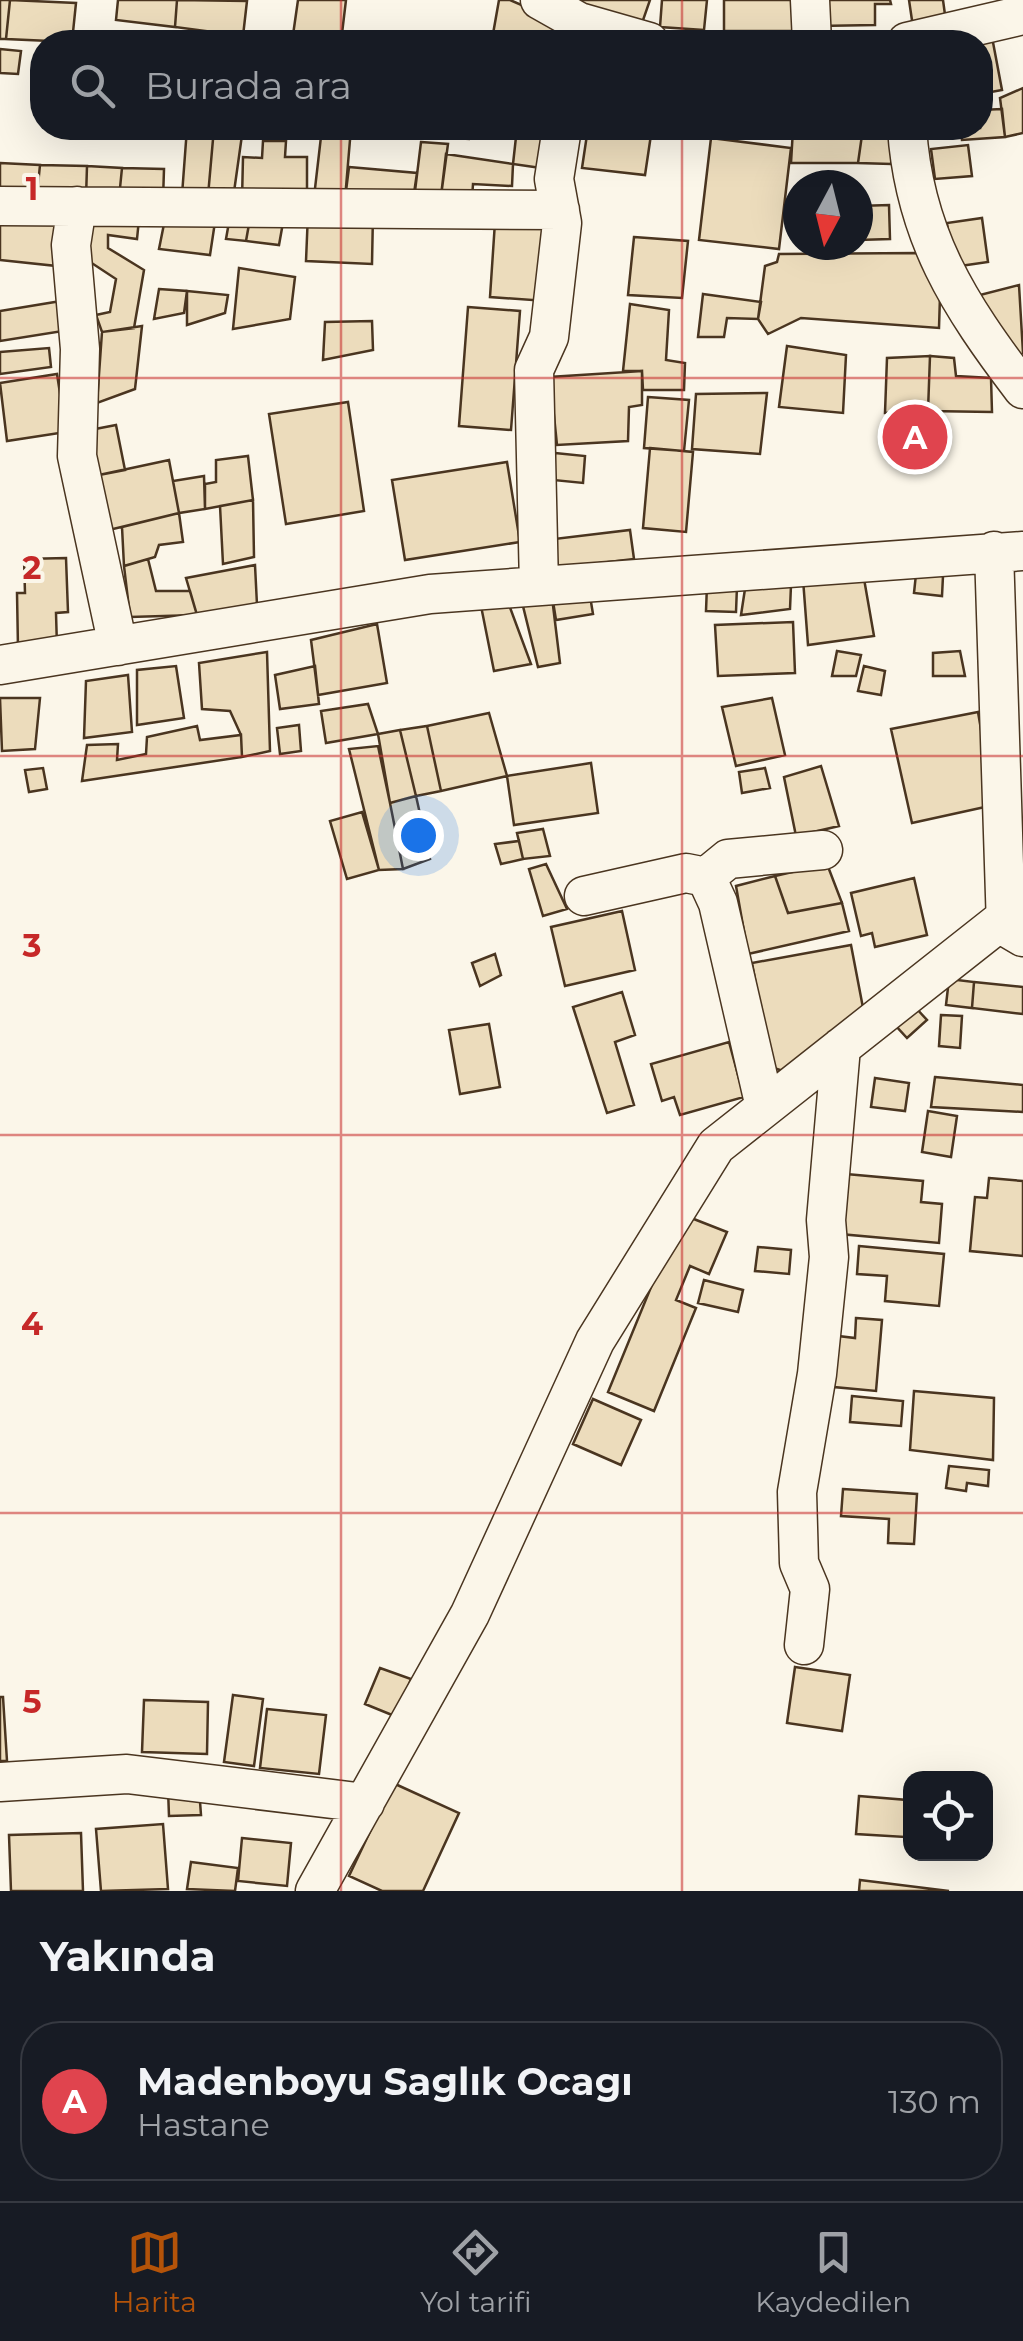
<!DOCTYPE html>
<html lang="tr">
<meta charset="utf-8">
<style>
:root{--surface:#171b24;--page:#242831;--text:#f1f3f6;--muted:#9ea1a6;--line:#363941;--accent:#b45309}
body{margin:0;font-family:Montserrat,sans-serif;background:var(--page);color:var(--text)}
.controls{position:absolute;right:30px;bottom:30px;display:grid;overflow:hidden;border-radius:20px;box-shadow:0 10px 40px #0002}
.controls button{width:90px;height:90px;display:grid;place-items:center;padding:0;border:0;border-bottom:2px solid var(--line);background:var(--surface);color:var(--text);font:50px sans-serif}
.compass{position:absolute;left:783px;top:170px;width:90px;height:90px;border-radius:50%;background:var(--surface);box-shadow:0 10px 40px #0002;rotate:187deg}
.you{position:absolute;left:418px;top:835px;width:35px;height:35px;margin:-25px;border:8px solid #fff;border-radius:50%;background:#1a73e8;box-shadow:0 0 0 15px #1a73e833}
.badge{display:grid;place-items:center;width:65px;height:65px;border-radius:50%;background:var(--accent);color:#fff;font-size:32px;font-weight:700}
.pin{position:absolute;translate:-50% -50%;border:5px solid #fff;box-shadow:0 2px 10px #0006}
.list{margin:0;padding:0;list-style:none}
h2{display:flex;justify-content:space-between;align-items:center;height:130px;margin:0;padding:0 40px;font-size:42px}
h2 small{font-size:32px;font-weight:400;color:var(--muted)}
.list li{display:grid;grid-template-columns:65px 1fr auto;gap:30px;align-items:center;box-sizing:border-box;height:160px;margin:0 20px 20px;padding:0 20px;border:2px solid var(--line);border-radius:40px}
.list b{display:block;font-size:38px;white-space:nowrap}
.list p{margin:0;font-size:32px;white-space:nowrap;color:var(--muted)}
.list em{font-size:32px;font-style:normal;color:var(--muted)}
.icon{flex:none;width:55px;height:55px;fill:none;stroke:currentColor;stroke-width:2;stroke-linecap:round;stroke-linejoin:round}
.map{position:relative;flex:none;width:1023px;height:1891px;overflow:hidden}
.search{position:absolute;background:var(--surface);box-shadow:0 10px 40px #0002;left:30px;right:30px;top:30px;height:110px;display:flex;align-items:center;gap:25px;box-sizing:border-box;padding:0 35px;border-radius:40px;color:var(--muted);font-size:38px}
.sheet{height:310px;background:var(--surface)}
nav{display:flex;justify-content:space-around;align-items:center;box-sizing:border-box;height:140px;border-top:2px solid var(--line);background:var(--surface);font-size:28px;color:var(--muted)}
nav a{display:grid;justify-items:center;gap:5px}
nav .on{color:var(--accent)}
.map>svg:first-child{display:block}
</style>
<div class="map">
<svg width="1023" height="1891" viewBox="0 0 1023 1891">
<rect width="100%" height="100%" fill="#fbf6e9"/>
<path fill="#ecdcbc" stroke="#4a3520" stroke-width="2.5" d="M0 0H10L6 39H0Z
M10 0 76 3 72 42 6 39Z
M118 0H177L175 27 116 20Z
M177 0 247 1 243 36 175 27Z
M298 0H346L341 42H292Z
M499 0H510L561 22 560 42 493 34Z
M566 0H650L641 26Z
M662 0H707L704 30 660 27Z
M724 0H804V31H724Z
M817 0H890L891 4H875V25L818 26Z
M909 0H943L946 22 913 27Z
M992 37 1002 90 980 94V42Z
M0 49 21 51 18 74 0 73Z
M1023 88V133L1005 137 1000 98Z
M1002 109 1005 137 962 140 961 128H980V110Z
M187 128H214L208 196 182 195Z
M214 128H243L233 199 208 196Z
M322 128H351L345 199 314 197Z
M420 128H471L469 139 419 136Z
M517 128H552L548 169 513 164Z
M588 128H652L645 175 582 168Z
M863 128H895L891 164 858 163Z
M793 129 862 135 858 163H791Z
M711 138 791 148 779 249 699 240Z
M263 141H286L285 157H307V202L242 200 243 157 262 158Z
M421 142 448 144 441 196 415 191Z
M968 145 972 176 935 179 931 149Z
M446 154 513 164 512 186 473 184 472 199 441 196Z
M0 163 40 165 37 195 0 193Z
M40 165 87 166 86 198 37 195Z
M87 166 122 168 119 198H86Z
M349 167 417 173 413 200 345 199Z
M122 168 164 169 163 200 119 198Z
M889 205 890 239 858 240V206Z
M231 211 251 213 246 241 226 239Z
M251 213 284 217 279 245 246 241Z
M308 213 373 214 372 264 306 261Z
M0 214 59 216 57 266 0 260Z
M89 217 139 219 137 239 108 235V248L144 270 134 328 102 332 96 315 110 312 116 279 81 256Z
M982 218 988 262 953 267 947 223Z
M165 219 215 222 210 255 159 249Z
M495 222 551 228 546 301 490 297Z
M634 237 688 241 682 298 628 295Z
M917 253 940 296 939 328 801 318 768 334 758 319 765 266 777 262 779 254Z
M239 268 295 277 290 319 233 329Z
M1019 285 1023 353 1017 355 976 296Z
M159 289 187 291 184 313 154 319Z
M187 291 228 295 225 313 187 325Z
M703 294 761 302 758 319 727 318 724 337H698Z
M61 301 63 331 0 341V311Z
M630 304 669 310 666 360 685 363 684 390H643L642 371H623Z
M468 307 520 311 511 430 459 426Z
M372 321 373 350 323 360 325 322Z
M142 326 135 389 97 403 102 332Z
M787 346 846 355 843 413 779 407Z
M49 348 51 367 0 374V352Z
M930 356 954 358 956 376 991 378 992 412 928 411Z
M930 356 928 411 885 413 887 358Z
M642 371V405L629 407 628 441 557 445 550 377Z
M57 374 66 432 7 441 0 383Z
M767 393 760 454 692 449 696 394Z
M648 397 689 400 684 451 644 448Z
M348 402 364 511 286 524 269 414Z
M116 425 125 470 99 475 90 430Z
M650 448 693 452 686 532 643 528Z
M555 453 585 456 583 483 553 480Z
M248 456 253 500 205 509V484L216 482V460Z
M169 460 179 513 109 530 99 475Z
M507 462 520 542 405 560 392 480Z
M204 476 205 509 179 513 173 481Z
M253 500 254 557 223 564 220 506Z
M179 513 183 542 159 545 155 557 124 566 122 527Z
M630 530 634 559 558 568 554 539Z
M66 558 68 612 56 613 57 647 18 648 17 593H25L24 559Z
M148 559 156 591H190L197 615 130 617 124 566Z
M255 565 257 605 197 615 186 578Z
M863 573 874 636 808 645 803 579Z
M916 574 943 576 942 596 914 593Z
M588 584 593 614 556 620 551 589Z
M707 585 737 586 736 612 706 611Z
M791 585 790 609 741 615 745 589Z
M551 589 560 663 538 667 521 598Z
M505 594 531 664 494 671 479 596Z
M793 622 795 673 718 676 715 625Z
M377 624 387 683 318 695 311 640Z
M837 651 861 655 856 676H832Z
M960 651 965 676H933V653Z
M267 652 270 751 242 757 241 735 230 711 202 709 199 663Z
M176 666 184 718 137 725V670Z
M315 666 319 704 280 709 275 675Z
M864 666 885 671 881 695 858 691Z
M128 675 132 732 84 738 86 681Z
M0 698H40L35 749 2 751Z
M772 698 785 755 736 766 722 707Z
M368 704 378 734 326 743 321 711Z
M978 712 994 805 912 823 891 729Z
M489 713 507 776 441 791 427 726Z
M299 725 301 751 280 754 277 728Z
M197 726 200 740 241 735 242 757 82 781 87 745 118 744 117 760 146 754 147 737Z
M427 726 441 791 416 796 400 730Z
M400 730 416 796 390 803 378 734Z
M378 746 390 803 403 869 379 870 349 749Z
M591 763 598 813 514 825 507 776Z
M821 766 839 826 796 836 784 777Z
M43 768 47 789 29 792 25 770Z
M765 768 770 788 742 793 739 772Z
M416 796 430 859 403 869 390 803Z
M362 812 379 870 347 879 330 821Z
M543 829 550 856 523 859 517 833Z
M519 841 523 859 501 864 495 844Z
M546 864 567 909 543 916 529 869Z
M827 864 842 903 788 913 775 876Z
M775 876 788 913 842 903 849 931 748 954 736 886Z
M914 878 927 935 875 947 872 933 861 936 851 893Z
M622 911 635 970 565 986 551 927Z
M851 945 864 1013 789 1073 771 1067 752 963Z
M495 954 501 975 480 986 472 963Z
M949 979 974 982 972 1008 946 1005Z
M974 982 1023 987V1014L972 1008Z
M622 992 635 1035 615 1042 634 1105 607 1113 573 1007Z
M916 1008 927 1020 907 1038 896 1026Z
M941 1015 962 1016 960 1048 939 1046Z
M489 1024 500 1087 460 1094 449 1030Z
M729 1042 744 1097 680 1115 674 1097 662 1101 651 1064Z
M935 1077 1023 1085V1112L931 1107Z
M875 1078 909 1083 905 1111 871 1107Z
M928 1111 957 1116 951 1157 922 1152Z
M846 1174 923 1181 921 1202 942 1204 939 1243 840 1234Z
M989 1178 1023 1181V1256L970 1251 975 1197 987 1198Z
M681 1214 727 1232 709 1274 690 1266 676 1300 696 1308 654 1411 608 1392Z
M859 1246 944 1254 939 1306 885 1301 887 1276 857 1274Z
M758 1247 791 1250 789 1274 755 1271Z
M704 1280 743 1290 738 1312 698 1303Z
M856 1318 882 1320 876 1391 834 1387 838 1336 855 1338Z
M914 1391 994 1398 993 1460 910 1450Z
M852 1396 903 1401 901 1426 850 1422Z
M593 1399 641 1420 621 1465 573 1444Z
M949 1466 989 1470 988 1486 967 1483 966 1491 946 1488Z
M843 1489 917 1494 914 1544 888 1543 889 1519 841 1516Z
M795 1667 850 1675 842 1731 787 1723Z
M380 1668 411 1679 397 1717 365 1704Z
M233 1695 263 1699 254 1766 224 1762Z
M0 1697H3L7 1761H0Z
M144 1700 208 1702 207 1754 142 1752Z
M267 1709 326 1715 319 1774 260 1768Z
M393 1783 459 1813 423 1891H382L349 1876Z
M199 1788 201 1815 169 1816 168 1789Z
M859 1796 907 1800 905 1837 856 1834Z
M163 1824 168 1889 101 1891 96 1829Z
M81 1833 83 1891H11L9 1835Z
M242 1838 291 1843 287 1886 238 1881Z
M191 1862 238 1868 235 1891 187 1889Z
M860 1880 949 1891H859Z"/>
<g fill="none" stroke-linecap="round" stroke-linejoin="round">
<g stroke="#4a3520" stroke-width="41">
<path id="minor" d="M540 0 579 22 649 42
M810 0 812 42
M907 42 1023 15
M907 128C914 235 959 305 1023 389
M0 206 560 210
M77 206 71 245 80 349 77 456 118 646
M994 551 1006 927 1023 937
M539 586 534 370 549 337 562 223 554 179 562 128
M0 665 430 594 1023 551
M706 877 728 859 823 850
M584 896 686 873 706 877 718 903 765 1107
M804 1645 810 1589 799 1563 797 1492 817 1374 829 1257 826 1220 841 1047
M0 1782 127 1774 365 1803
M315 1891 470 1614 595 1341 716 1146 1006 917"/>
</g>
<use href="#minor" stroke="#fbf6e9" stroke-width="38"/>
</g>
<path fill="none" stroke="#c62828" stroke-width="2.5" stroke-opacity="0.55" d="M341 0V42M682 0V42M341 128V1891M682 128V1891M0 378H1023M0 756H1023M0 1135H1023M0 1513H1023"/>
<g font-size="32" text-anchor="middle" font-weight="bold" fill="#c62828" stroke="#fbf6e9" stroke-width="8" stroke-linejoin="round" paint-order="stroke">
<text x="32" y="200">1</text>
<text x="32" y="579">2</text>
<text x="32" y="957">3</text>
<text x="32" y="1335">4</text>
<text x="32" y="1713">5</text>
</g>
</svg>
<div class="controls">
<button><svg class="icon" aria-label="locate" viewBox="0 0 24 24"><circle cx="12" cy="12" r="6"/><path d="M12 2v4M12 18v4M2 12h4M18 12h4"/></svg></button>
</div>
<svg class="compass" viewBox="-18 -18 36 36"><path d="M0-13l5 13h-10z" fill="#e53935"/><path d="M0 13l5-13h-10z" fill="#9ea1a6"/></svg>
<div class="you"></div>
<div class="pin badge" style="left:915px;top:437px;background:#e0444e">A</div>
<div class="search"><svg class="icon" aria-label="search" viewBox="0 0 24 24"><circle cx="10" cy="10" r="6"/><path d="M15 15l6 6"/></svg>Burada ara</div>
</div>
<section class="sheet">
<h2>Yakında<small></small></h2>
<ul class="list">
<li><span class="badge" style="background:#e0444e">A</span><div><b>Madenboyu Saglık Ocagı</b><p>Hastane</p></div><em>130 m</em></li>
</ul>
</section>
<nav>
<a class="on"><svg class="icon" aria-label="map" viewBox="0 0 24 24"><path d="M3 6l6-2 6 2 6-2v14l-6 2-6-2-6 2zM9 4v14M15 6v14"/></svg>Harita</a>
<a><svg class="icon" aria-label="directions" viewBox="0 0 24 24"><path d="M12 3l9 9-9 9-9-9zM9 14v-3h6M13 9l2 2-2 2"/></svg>Yol tarifi</a>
<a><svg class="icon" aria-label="saved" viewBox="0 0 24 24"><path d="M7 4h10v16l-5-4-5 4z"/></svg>Kaydedilen</a>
</nav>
